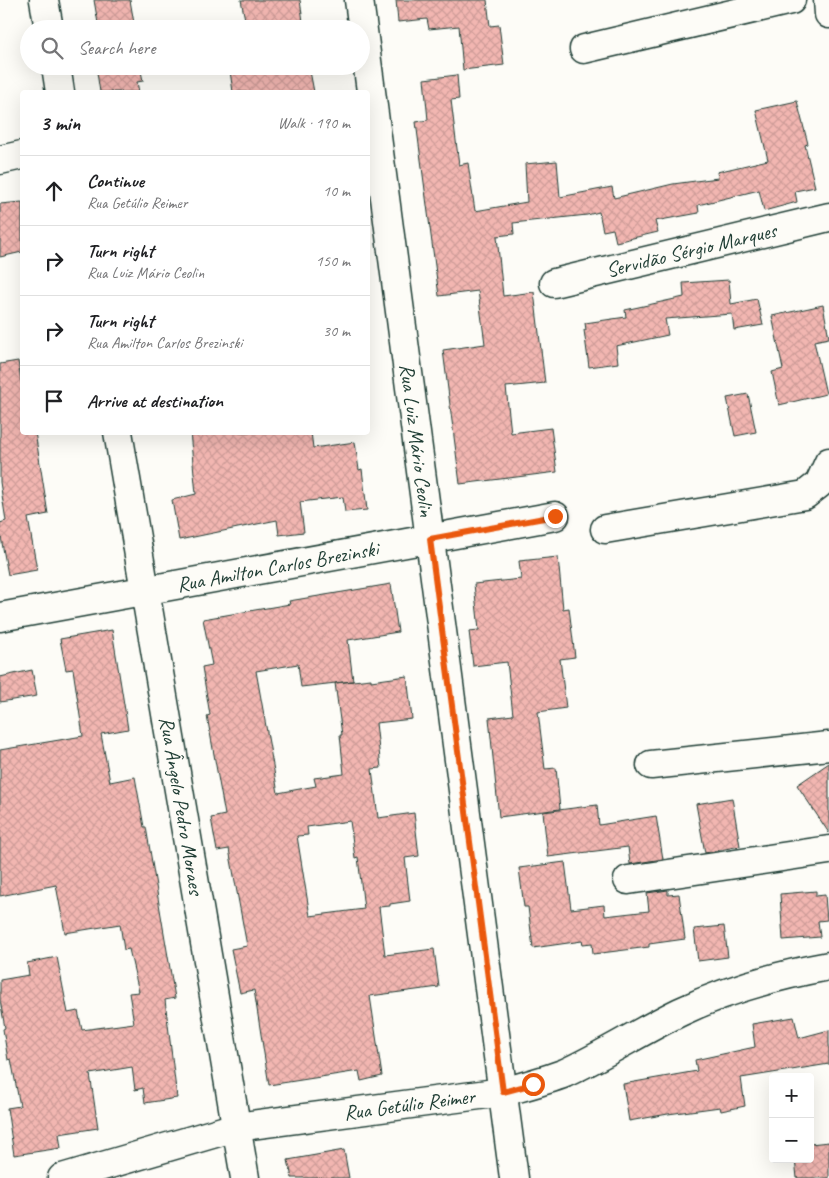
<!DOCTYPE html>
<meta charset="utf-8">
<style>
:root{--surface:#fff;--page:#f6f6f6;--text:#202124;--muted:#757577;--line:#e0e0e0}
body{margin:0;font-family:Caveat,sans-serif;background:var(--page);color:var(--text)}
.controls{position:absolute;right:15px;bottom:15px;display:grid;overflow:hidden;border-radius:5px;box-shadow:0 5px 20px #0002}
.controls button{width:45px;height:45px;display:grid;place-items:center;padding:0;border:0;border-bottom:1px solid var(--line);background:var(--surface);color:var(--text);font:25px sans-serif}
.stop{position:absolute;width:15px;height:15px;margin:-11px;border:4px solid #ea580c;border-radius:50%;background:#fff}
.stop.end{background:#ea580c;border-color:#fff;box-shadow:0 1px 5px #0008}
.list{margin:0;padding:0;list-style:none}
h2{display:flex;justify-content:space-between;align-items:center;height:65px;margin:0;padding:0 20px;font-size:21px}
h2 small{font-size:16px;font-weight:400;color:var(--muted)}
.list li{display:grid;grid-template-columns:32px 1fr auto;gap:15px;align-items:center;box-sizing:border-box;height:70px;padding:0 20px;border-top:1px solid var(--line)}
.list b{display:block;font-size:19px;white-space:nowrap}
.list p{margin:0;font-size:16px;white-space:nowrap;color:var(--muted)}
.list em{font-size:16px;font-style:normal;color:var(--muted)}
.icon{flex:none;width:28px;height:28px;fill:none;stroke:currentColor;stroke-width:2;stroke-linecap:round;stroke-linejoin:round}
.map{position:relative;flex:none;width:829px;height:1178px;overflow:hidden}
.search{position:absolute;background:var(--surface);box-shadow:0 5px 20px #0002;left:20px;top:20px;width:350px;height:55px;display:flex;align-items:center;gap:12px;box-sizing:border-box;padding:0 18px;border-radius:28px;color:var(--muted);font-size:19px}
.panel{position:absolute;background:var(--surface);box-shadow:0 5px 20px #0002;left:20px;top:90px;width:350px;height:345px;border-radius:5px}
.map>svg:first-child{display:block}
</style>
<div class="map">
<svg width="829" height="1178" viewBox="0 0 829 1178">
<defs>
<pattern id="building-cross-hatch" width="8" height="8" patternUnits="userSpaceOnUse" patternTransform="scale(1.25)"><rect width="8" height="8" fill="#f2b6b1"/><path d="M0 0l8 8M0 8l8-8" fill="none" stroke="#cf9d99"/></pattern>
</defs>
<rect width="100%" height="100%" fill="#fdfcf7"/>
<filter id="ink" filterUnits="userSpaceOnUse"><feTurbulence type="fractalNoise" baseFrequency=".02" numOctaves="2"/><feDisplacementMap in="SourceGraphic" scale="10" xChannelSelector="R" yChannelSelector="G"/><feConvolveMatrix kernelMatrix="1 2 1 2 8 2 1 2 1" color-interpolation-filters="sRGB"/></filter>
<g filter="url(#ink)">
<path fill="url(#building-cross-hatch)" stroke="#1f3d34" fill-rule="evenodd" d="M94 0H130L135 29H99Z
M241 0H300L304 29H247Z
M396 0H487L490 26 499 25 504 65 463 70 459 26 429 29 427 19 398 22Z
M96 66H140L143 81 137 82 139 92H100Z
M248 66H309L314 92H233L230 71Z
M457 75 459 99 451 100 459 165 468 163 475 211 527 202 525 164 557 161 560 197 612 187 614 198 673 184 718 178 717 172 768 160 756 110 797 101 808 144 805 145 815 187 795 191 797 202 764 211 759 190 698 205 699 213 655 221 658 232 616 242 613 229 603 231 599 212 587 215 513 223 514 234 497 236 503 296 534 292 545 383 506 387 511 433 551 428 557 472 460 484 443 350 485 344 478 291 439 296 416 122 428 120 424 79Z
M22 202V252L0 257V204Z
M729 280 731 304 757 299 763 325 734 330 732 314 665 319 668 335 616 346 618 363 589 367 584 330H586L585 323 626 317 625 310 684 297 683 283Z
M823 305 829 338 814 341 826 394 779 405 772 372 783 369 772 316Z
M18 361 22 389V432H35L48 514 28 518 37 570 8 575 0 532V523L6 521 0 482V364Z
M748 394 756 432 735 436 727 398Z
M190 432H311L313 448 355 442 359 470 362 469 367 510 345 512 343 497 300 502 304 532 279 535 277 520 179 540 172 500 196 494Z
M558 557 563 609 569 608 575 657 560 659 566 708 538 712 545 769 556 768 560 809 499 817 489 718 513 715 507 662 473 666 469 631 479 630 474 584 521 579 519 561Z
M391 584 398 632 348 640 353 681 301 687 298 664 256 671 278 793 316 786 314 778 344 774 340 735H342L335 683 371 679V681L407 676 412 719 376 723 381 768 372 769 378 818 414 813 419 856 405 858 410 901 390 904V906L379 907 385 955 434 949 439 987 370 996 382 1076 361 1081 359 1071 269 1085 254 990 240 993 231 949 247 946 229 849 217 851 211 818 225 815 207 716 210 715 202 667 212 665 203 619 290 604 289 601ZM350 821 355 858 358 857 364 909 310 916 297 836 308 835 307 827Z
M112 630 128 729 101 734 110 782 135 777 144 827H146L175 998 165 1000 177 1098 145 1103 143 1088 135 1090 132 1067 90 1074 98 1128 59 1134 61 1148 14 1155 7 1108 20 1106 11 1059 8 1060 3 1029 5 1028 0 1000V980L29 975 27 963 57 957 68 1013 78 1011 82 1030 134 1023 129 993 139 992 129 949 124 950 120 924 65 933 56 885 0 896V750L83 736 73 669 66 670 60 639Z
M32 670 37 696 0 702V677Z
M829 763V833L797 785Z
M732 798 740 846 705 853 696 804Z
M597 805 599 825 656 816 663 859 630 864 628 847 548 857 543 812Z
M565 862 571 909 604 905 605 916 649 911 647 893 668 890V895L679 894 685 939 649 944V947L593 954 592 943 583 944 582 941 533 948 528 907H524L519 868Z
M816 891V896L825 895 827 920 818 921 820 937 783 940 780 894Z
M724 926 728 957 698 961 694 929Z
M794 1017 799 1038 829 1030V1064L741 1078 745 1106 721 1111 720 1107 668 1114 629 1121 623 1084 697 1071 695 1060 755 1047 752 1024Z
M829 1142V1178H797L795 1159H810V1144Z
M344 1150 349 1178H292L288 1160Z"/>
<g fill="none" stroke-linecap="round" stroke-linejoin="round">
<g stroke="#1f3d34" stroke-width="31">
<g id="minor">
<path d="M44 0 49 29"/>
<path id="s1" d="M359 0 514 1178"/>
<path d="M828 0 829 14"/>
<path d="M584 49 791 0"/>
<path d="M56 66 60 92"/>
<path d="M0 160 22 155"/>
<path id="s2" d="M554 283 829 217"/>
<path id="s3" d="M118 432 245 1178"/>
<path d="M605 529 805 495 819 484 829 462"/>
<path id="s4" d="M0 617 555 516"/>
<path d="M651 765 829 746"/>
<path d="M628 880 829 850"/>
<path id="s5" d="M62 1178 236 1127 503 1092C524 1086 545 1081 565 1073 604 1055 641 1031 680 1012 726 990 779 975 829 966"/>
</g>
</g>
<use href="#minor" stroke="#fdfcf7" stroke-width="28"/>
</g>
</g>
<g fill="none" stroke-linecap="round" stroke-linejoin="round" filter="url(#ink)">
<path stroke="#ea580c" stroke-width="6" d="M533 1084 503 1092 430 539 555 516"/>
</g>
<g text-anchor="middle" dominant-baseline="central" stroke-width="4" stroke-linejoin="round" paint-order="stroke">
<g font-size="21" fill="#1f3d34" stroke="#fdfcf7">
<text stroke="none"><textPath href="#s2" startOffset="141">Servidão Sérgio Marques</textPath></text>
<text stroke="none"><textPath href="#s1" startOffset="444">Rua Luiz Mário Ceolin</textPath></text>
<text stroke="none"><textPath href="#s4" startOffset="282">Rua Amilton Carlos Brezinski</textPath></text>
<text stroke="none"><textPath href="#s3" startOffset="379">Rua Ângelo Pedro Moraes</textPath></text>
<text stroke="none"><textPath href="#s5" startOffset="356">Rua Getúlio Reimer</textPath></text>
</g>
</g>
</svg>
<div class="controls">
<button>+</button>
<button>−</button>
</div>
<div class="stop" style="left:533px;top:1084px"></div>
<div class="stop end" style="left:555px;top:516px"></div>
<div class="search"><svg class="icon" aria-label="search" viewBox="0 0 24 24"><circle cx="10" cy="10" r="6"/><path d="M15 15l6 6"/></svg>Search here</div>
<section class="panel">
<h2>3 min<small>Walk · 190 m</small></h2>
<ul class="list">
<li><svg class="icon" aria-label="ahead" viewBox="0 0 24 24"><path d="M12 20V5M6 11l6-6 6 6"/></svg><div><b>Continue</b><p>Rua Getúlio Reimer</p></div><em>10 m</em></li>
<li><svg class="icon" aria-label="right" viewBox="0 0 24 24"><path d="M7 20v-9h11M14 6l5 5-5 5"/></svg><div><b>Turn right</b><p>Rua Luiz Mário Ceolin</p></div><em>150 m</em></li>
<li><svg class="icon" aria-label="right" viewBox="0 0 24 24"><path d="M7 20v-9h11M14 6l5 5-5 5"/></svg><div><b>Turn right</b><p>Rua Amilton Carlos Brezinski</p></div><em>30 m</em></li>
<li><svg class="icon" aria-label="arrive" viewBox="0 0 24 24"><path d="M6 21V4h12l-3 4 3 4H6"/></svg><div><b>Arrive at destination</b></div></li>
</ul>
</section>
</div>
